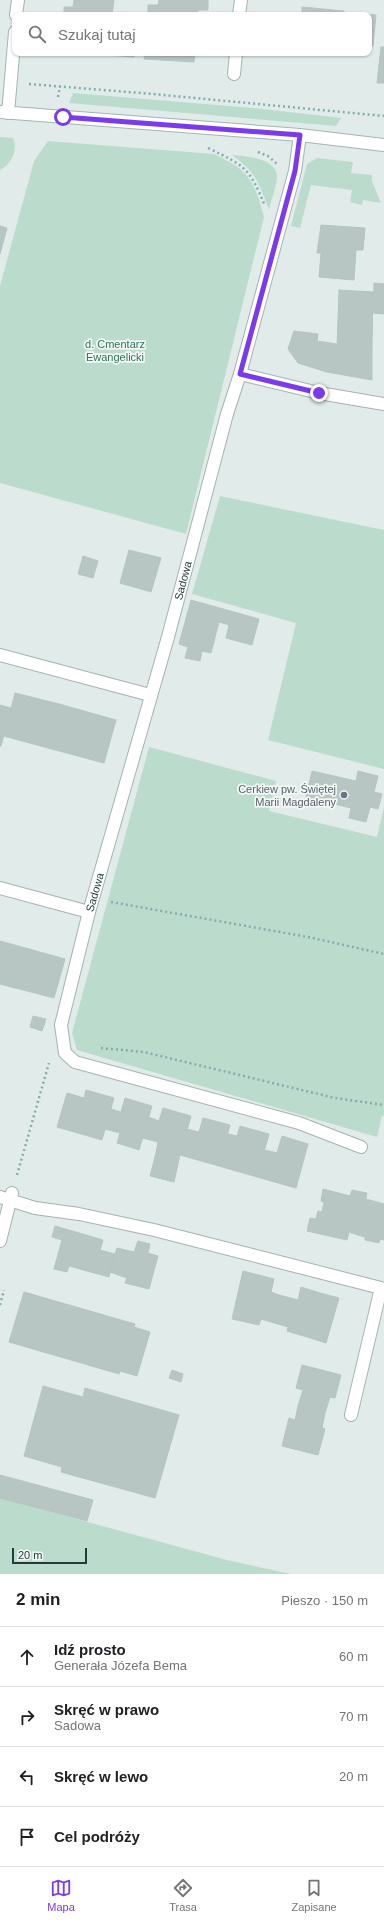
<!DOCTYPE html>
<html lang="pl">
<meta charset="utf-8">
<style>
:root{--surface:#fff;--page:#f6f6f6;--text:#202124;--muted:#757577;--line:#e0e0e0;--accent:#7c3aed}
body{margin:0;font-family:Helvetica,sans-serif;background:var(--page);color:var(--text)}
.scale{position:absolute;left:12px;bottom:10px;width:75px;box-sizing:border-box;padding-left:4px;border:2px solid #223b3b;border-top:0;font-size:11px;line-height:14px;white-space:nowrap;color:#223b3b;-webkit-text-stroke:3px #f2f8f6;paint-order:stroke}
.stop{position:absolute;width:12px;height:12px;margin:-9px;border:3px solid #7c3aed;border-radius:50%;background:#fff}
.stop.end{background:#7c3aed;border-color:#fff;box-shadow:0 1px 4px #0008}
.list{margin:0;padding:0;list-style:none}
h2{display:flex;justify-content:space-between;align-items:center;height:52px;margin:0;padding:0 16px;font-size:17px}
h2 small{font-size:13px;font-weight:400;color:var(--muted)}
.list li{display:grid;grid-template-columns:26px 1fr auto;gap:12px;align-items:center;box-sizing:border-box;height:60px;padding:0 16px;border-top:1px solid var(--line)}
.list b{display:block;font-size:15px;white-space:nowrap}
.list p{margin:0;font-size:13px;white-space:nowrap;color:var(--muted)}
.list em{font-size:13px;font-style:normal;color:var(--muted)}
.icon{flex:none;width:22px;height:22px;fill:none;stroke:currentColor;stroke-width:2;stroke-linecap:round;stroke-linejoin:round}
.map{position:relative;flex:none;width:384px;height:1574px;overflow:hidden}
.search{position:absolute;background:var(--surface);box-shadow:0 1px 3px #0004;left:12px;right:12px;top:12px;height:44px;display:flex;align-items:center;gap:10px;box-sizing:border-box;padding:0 14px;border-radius:8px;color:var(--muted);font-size:15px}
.sheet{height:292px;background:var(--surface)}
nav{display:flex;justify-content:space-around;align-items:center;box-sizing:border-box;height:56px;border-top:1px solid var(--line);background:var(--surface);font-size:11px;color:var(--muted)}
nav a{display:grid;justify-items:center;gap:2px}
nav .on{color:var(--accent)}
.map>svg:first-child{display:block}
</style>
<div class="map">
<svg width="384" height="1574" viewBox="0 0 384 1574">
<rect width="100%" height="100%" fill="#e1ebea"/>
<path fill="#bbdccd" d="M73 93 253 108 341 118 336 126 69 103Z
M0 137 13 138C18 150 12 164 0 170Z
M48 141 214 154C249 170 254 180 264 217L186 534 0 483V286L34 161Z
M232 155C245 156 276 158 277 176 277 186 271 200 269 210 259 183 256 172 232 155Z
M317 158 353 162 351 173 372 175V181L381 203 363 200 362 205 350 202 352 190 311 185 300 228 291 226 307 164Z
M220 496 384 530V769L268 740 296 623 192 594Z
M149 747 276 781 269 811 377 837 384 807V1116H382L377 1137 77 1050 72 1033Z
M0 1498 227 1560 291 1574H0Z"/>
<path fill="#b7c6c3" stroke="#b4c5c2" d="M74 0H114L112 15H64V7H73Z
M159 0H208V10H198L197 15H148V5H158Z
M302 7 344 11V15H302Z
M365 14 376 15 373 46H369V15Z
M381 47H384V83H377Z
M109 53H134V57L109 55Z
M145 53H195L194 62 144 59Z
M321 225 365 228 363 250H356L354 280 319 277 321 253H317Z
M0 226 7 228 0 254Z
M374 283 384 284V314L373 313Z
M339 290 373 292 372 348 337 347Z
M294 331 318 334 317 341 337 344V347L372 348V380L327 372 298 363 288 349Z
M129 550 161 558 151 592 120 583Z
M83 556 98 561 93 578 78 574Z
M191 600 259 619 252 645 226 638 229 625 219 622 211 653 202 651 200 661 185 658 188 647 179 644Z
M15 693 59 704 48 748 4 736Z
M59 704 116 720 104 763 48 748Z
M0 705 11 708 1 746H0Z
M312 771 356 781 358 771 378 776 374 792 382 794 378 809 370 807 366 822 349 818 351 808 306 797Z
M0 941 65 959 54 998 0 984Z
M33 1016 46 1019 42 1031 30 1027Z
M86 1090 114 1098 102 1140 57 1127 67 1093 84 1098Z
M125 1098 152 1106 139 1150 117 1143 120 1133 105 1129 111 1109 121 1112Z
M163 1108 191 1116 179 1159 156 1153 158 1142 143 1138 148 1117 159 1121Z
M203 1118 230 1125 219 1166 180 1155 187 1129 199 1132Z
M240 1126 269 1134 257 1177 219 1166 228 1134 237 1136Z
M282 1136 308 1144 296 1188 257 1177 265 1150 277 1153Z
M156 1153 179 1159 174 1182 150 1176Z
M323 1189 350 1196 352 1190 367 1193 358 1235 349 1232 347 1240 307 1231 310 1218 316 1219 318 1211 322 1212 324 1202 321 1201Z
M366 1199 384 1204V1240L380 1239 379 1243 365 1240V1237L358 1235Z
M55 1226 103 1240 100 1250 115 1254 109 1277 69 1266 67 1272 54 1269 62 1240 52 1237Z
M138 1241 150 1244 148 1253 158 1256 149 1289 125 1283 127 1278 110 1272 117 1248 134 1252Z
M243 1271 274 1279 271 1292 279 1295 271 1322 261 1319 259 1325 232 1319Z
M301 1287 320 1293 307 1337 287 1331 288 1327 271 1322 279 1295 298 1300Z
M24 1292 135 1324 134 1327 150 1332 137 1376 120 1371 119 1374 9 1342Z
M320 1293 339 1298 326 1343 307 1337Z
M302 1365 341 1375 335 1398 330 1397 325 1413 298 1406 303 1390 296 1388Z
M172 1370 183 1374 181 1382 169 1378Z
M43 1386 83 1397 85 1388 179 1415 155 1498 61 1472 62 1467 24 1456Z
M298 1406 325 1413 322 1428 325 1429 318 1455 282 1446 289 1418 295 1420Z
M0 1475 93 1500 87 1521 0 1498Z"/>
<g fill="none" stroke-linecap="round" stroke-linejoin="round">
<g stroke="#a4b3b2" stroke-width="14">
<path id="lane" d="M240 374 319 393 384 404
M0 655 150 695
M0 888 89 912
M61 1025 65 1053 75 1062 299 1123 361 1147
M0 1197 35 1208 79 1214 154 1230 381 1288 351 1415"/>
</g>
<g stroke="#a4b3b2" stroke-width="14">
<g id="street">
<path d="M16 15 18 0"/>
<path d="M239 15 241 0"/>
<path d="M234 74 236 53"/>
<path d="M8 113 15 32"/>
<path id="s1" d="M61 1025 89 912 168 637 227 414 240 374 295 171 300 135"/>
<path d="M0 1241 12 1193"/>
</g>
</g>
<g stroke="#a0b6b4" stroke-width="14">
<path id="secondary" d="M0 112 300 135 384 145"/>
</g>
<path stroke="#83adac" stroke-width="2.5" stroke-dasharray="2 3" stroke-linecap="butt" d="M29 84 153 94 384 116
M58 97 60 86
M208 148C245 166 249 167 265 206
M258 152 268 156 277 164
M111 902 308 937 384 954
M101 1048 144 1052 335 1098 384 1105
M17 1175 49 1063
M0 1305 4 1290"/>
<use href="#lane" stroke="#fff" stroke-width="12"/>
<use href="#street" stroke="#fff" stroke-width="12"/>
<use href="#secondary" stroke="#fff" stroke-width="12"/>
</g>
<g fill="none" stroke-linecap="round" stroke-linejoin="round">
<path stroke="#7c3aed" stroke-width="5" d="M63 117 300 135 295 171 240 374 319 393"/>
</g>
<circle fill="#6b7280" stroke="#f2f8f6" stroke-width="1.5" cx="344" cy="795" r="4"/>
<g text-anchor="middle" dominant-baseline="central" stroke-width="3.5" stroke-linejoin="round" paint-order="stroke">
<g font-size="11" fill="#2e705a" stroke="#f2f8f6">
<text x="115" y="344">d. Cmentarz<tspan x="115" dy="13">Ewangelicki</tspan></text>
</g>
<g font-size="11" fill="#223b3b" stroke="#f2f8f6">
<text stroke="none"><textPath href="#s1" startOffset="461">Sadowa</textPath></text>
<text stroke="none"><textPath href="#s1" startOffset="137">Sadowa</textPath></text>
</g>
<g font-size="11" fill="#5b616d" stroke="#f2f8f6" text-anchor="end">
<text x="336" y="789">Cerkiew pw. Świętej<tspan x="336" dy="13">Marii Magdaleny</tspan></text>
</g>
</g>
</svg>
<div class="scale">20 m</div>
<div class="stop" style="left:63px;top:117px"></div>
<div class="stop end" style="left:319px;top:393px"></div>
<div class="search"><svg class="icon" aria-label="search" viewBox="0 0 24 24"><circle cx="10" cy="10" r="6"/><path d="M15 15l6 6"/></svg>Szukaj tutaj</div>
</div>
<section class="sheet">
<h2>2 min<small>Pieszo · 150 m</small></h2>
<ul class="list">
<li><svg class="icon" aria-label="ahead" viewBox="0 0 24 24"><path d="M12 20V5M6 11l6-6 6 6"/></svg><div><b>Idź prosto</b><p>Generała Józefa Bema</p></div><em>60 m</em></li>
<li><svg class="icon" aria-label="right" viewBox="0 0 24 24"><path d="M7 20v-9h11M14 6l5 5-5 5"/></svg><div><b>Skręć w prawo</b><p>Sadowa</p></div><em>70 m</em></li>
<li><svg class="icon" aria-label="left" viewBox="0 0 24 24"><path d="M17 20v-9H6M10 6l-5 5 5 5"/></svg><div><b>Skręć w lewo</b></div><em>20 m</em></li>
<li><svg class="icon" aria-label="arrive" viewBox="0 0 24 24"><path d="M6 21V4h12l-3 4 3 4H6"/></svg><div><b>Cel podróży</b></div></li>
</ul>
</section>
<nav>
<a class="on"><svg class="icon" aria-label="map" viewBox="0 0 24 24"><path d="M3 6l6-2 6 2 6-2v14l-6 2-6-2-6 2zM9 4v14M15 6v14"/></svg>Mapa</a>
<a><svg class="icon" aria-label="directions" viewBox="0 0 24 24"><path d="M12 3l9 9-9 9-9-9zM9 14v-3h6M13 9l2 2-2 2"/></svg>Trasa</a>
<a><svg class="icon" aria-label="saved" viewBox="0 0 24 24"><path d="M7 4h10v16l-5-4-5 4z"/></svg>Zapisane</a>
</nav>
